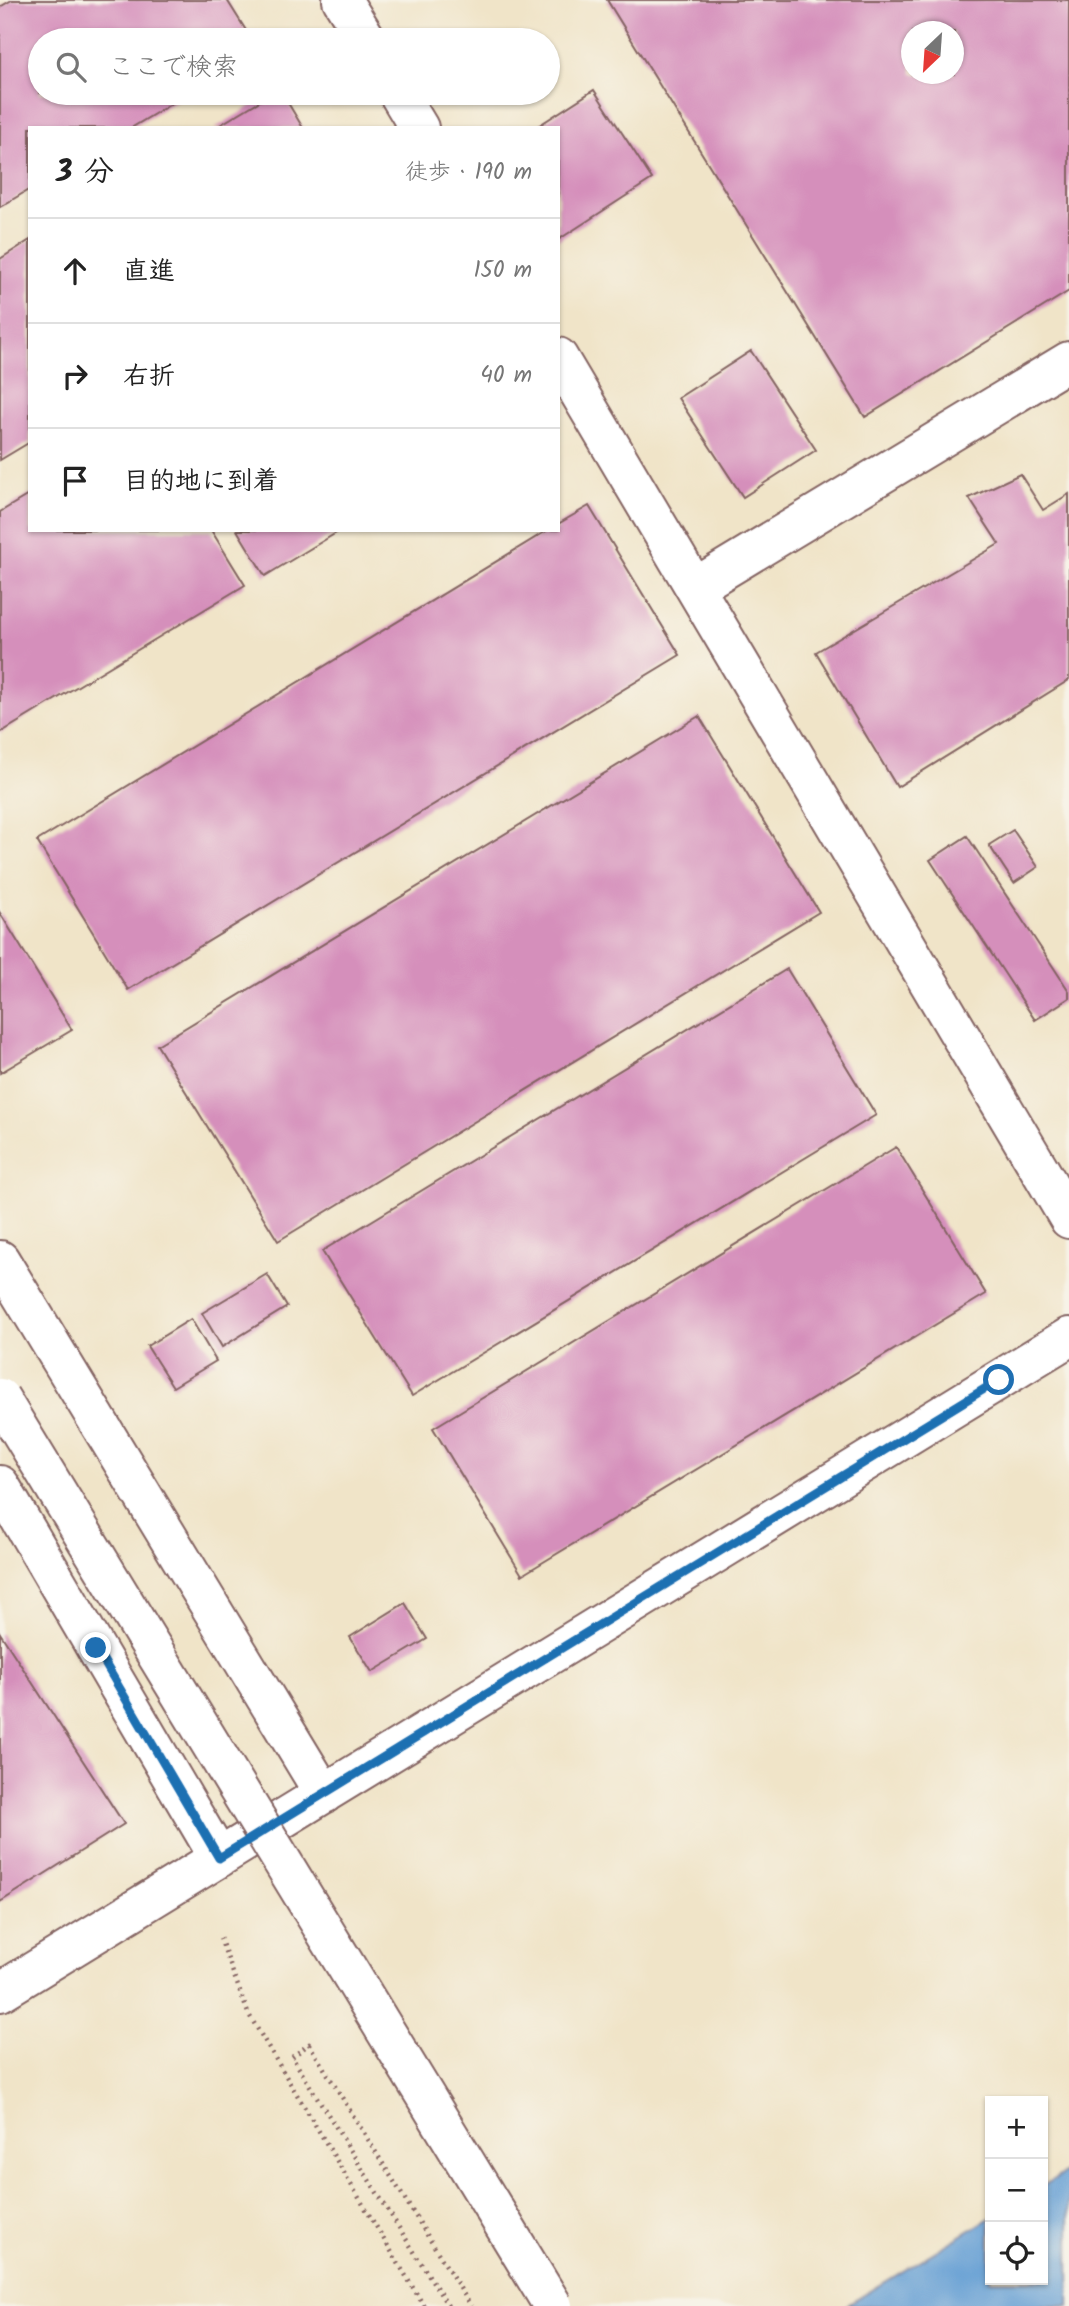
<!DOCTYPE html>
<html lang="ja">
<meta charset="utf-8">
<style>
:root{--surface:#fff;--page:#f6f6f6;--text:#222;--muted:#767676;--line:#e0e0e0}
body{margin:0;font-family:Kalam,"Klee One",sans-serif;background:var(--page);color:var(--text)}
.controls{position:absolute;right:21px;bottom:21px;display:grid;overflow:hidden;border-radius:0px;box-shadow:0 2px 5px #0004}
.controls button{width:63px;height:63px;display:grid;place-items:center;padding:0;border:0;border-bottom:2px solid var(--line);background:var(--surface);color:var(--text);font:35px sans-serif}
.compass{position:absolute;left:901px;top:21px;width:63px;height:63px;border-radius:50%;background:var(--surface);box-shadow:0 2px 5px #0004;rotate:205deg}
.stop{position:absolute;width:21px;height:21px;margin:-16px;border:5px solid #1f6fb2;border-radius:50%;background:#fff}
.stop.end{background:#1f6fb2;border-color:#fff;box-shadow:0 2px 7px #0008}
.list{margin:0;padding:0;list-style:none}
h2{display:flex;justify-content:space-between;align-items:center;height:91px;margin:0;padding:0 28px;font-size:30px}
h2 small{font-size:23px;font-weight:400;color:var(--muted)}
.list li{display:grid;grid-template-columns:46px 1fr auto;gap:21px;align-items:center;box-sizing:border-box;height:105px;padding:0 28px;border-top:2px solid var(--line)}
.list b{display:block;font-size:26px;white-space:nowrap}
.list em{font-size:23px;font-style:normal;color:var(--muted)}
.icon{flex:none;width:38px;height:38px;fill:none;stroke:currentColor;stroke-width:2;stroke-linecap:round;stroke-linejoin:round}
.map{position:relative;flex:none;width:1069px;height:2306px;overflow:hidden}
.search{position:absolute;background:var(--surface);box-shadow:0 2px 5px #0004;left:28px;top:28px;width:532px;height:77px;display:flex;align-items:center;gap:18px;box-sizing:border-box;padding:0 24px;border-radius:38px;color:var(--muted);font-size:26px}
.panel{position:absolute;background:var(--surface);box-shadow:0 2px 5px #0004;left:28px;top:126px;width:532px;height:406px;border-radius:0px}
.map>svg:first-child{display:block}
</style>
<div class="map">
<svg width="1069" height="2306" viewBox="0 0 1069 2306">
<rect width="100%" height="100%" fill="#f7f3e8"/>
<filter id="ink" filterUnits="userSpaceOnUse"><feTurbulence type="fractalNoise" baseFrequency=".0143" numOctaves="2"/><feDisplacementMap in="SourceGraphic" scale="14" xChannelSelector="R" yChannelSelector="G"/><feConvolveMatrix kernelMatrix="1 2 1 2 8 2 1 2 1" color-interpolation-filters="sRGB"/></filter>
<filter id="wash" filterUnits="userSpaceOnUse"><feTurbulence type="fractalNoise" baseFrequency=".00686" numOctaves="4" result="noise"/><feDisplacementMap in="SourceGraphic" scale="28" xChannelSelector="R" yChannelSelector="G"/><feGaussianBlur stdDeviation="1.57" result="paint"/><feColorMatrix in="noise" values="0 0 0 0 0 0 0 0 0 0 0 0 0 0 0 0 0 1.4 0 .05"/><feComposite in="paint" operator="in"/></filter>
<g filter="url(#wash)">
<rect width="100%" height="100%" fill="#f0e4c8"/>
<path fill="#659fd4" stroke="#585f80" stroke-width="2" d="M1069 2170V2306H846L990 2218V2280H1043V2186Z"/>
<g id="blocks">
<path fill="#d58fbb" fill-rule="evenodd" d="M12 0H227L252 40H40V93H189L131 128H30V189L0 207V7Z
M607 0H1069V291L865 417ZM912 32H954V74H912Z
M594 90 652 179 558 240V128H535Z
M273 93H282L303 128H215Z
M30 240V442L0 460V259Z
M751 351 816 450 743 497 678 398Z
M1020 474 1043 510 1069 494V680L897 787 816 652 999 544 969 498Z
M30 494V530H211L245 585 0 733V512Z
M589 506 680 655 128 990 37 841 548 530H558V524Z
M237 530H341L265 576Z
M699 716 819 912 278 1241 157 1045Z
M1013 830 1038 867 1014 883 989 845Z
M967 836 1069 991V998L1035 1020 930 860Z
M0 913 72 1030 0 1073Z
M787 969 876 1115 412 1396 322 1251Z
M896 1147 986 1294 522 1575 433 1428Z
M267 1274 287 1307 222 1347 202 1313Z
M191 1319 216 1361 173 1387 147 1346Z
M405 1603 427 1639 372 1672 350 1637Z
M0 1633 124 1824 0 1902Z"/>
</g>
</g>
<g filter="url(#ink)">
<use href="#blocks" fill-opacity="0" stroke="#846462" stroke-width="2"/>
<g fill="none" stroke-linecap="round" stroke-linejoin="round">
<g stroke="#846462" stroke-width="42">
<path id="minor" d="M342 0 367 40
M398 93 419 128
M558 357 1069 1219
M697 586 1069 361
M0 1260 324 1794
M0 1485 219 1858
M0 1992 1069 1337"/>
</g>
<path stroke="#846462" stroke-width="4.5" stroke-dasharray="2 5" stroke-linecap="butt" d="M220 1938 248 2013 424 2306
M448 2306 292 2057 309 2044 471 2306"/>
<use href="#minor" stroke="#fff" stroke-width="38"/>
<g stroke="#846462" stroke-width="42" stroke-linecap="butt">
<path id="minor-bridge" d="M0 1398 553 2306"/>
</g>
<use href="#minor-bridge" stroke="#fff" stroke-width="38"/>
</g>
</g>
<g fill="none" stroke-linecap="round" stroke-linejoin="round" filter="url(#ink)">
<path stroke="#1f6fb2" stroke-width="9" d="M96 1648 219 1858 999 1380"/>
</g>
</svg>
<div class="controls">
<button>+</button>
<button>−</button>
<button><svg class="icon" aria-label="locate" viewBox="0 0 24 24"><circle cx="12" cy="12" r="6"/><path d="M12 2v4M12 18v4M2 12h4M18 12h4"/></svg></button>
</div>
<svg class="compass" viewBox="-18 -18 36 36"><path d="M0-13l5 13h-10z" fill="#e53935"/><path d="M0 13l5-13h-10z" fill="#767676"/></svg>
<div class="stop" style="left:999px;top:1380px"></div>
<div class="stop end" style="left:96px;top:1648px"></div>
<div class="search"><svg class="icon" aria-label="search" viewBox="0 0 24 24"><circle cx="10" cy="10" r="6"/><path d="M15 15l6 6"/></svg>ここで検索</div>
<section class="panel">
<h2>3 分<small>徒歩 · 190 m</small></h2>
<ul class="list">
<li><svg class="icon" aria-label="ahead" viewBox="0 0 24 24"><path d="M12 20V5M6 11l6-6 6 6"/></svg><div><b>直進</b></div><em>150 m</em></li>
<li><svg class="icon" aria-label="right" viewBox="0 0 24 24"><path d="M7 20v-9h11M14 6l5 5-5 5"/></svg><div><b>右折</b></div><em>40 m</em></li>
<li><svg class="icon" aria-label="arrive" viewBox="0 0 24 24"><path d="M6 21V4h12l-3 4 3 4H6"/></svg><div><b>目的地に到着</b></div></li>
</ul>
</section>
</div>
